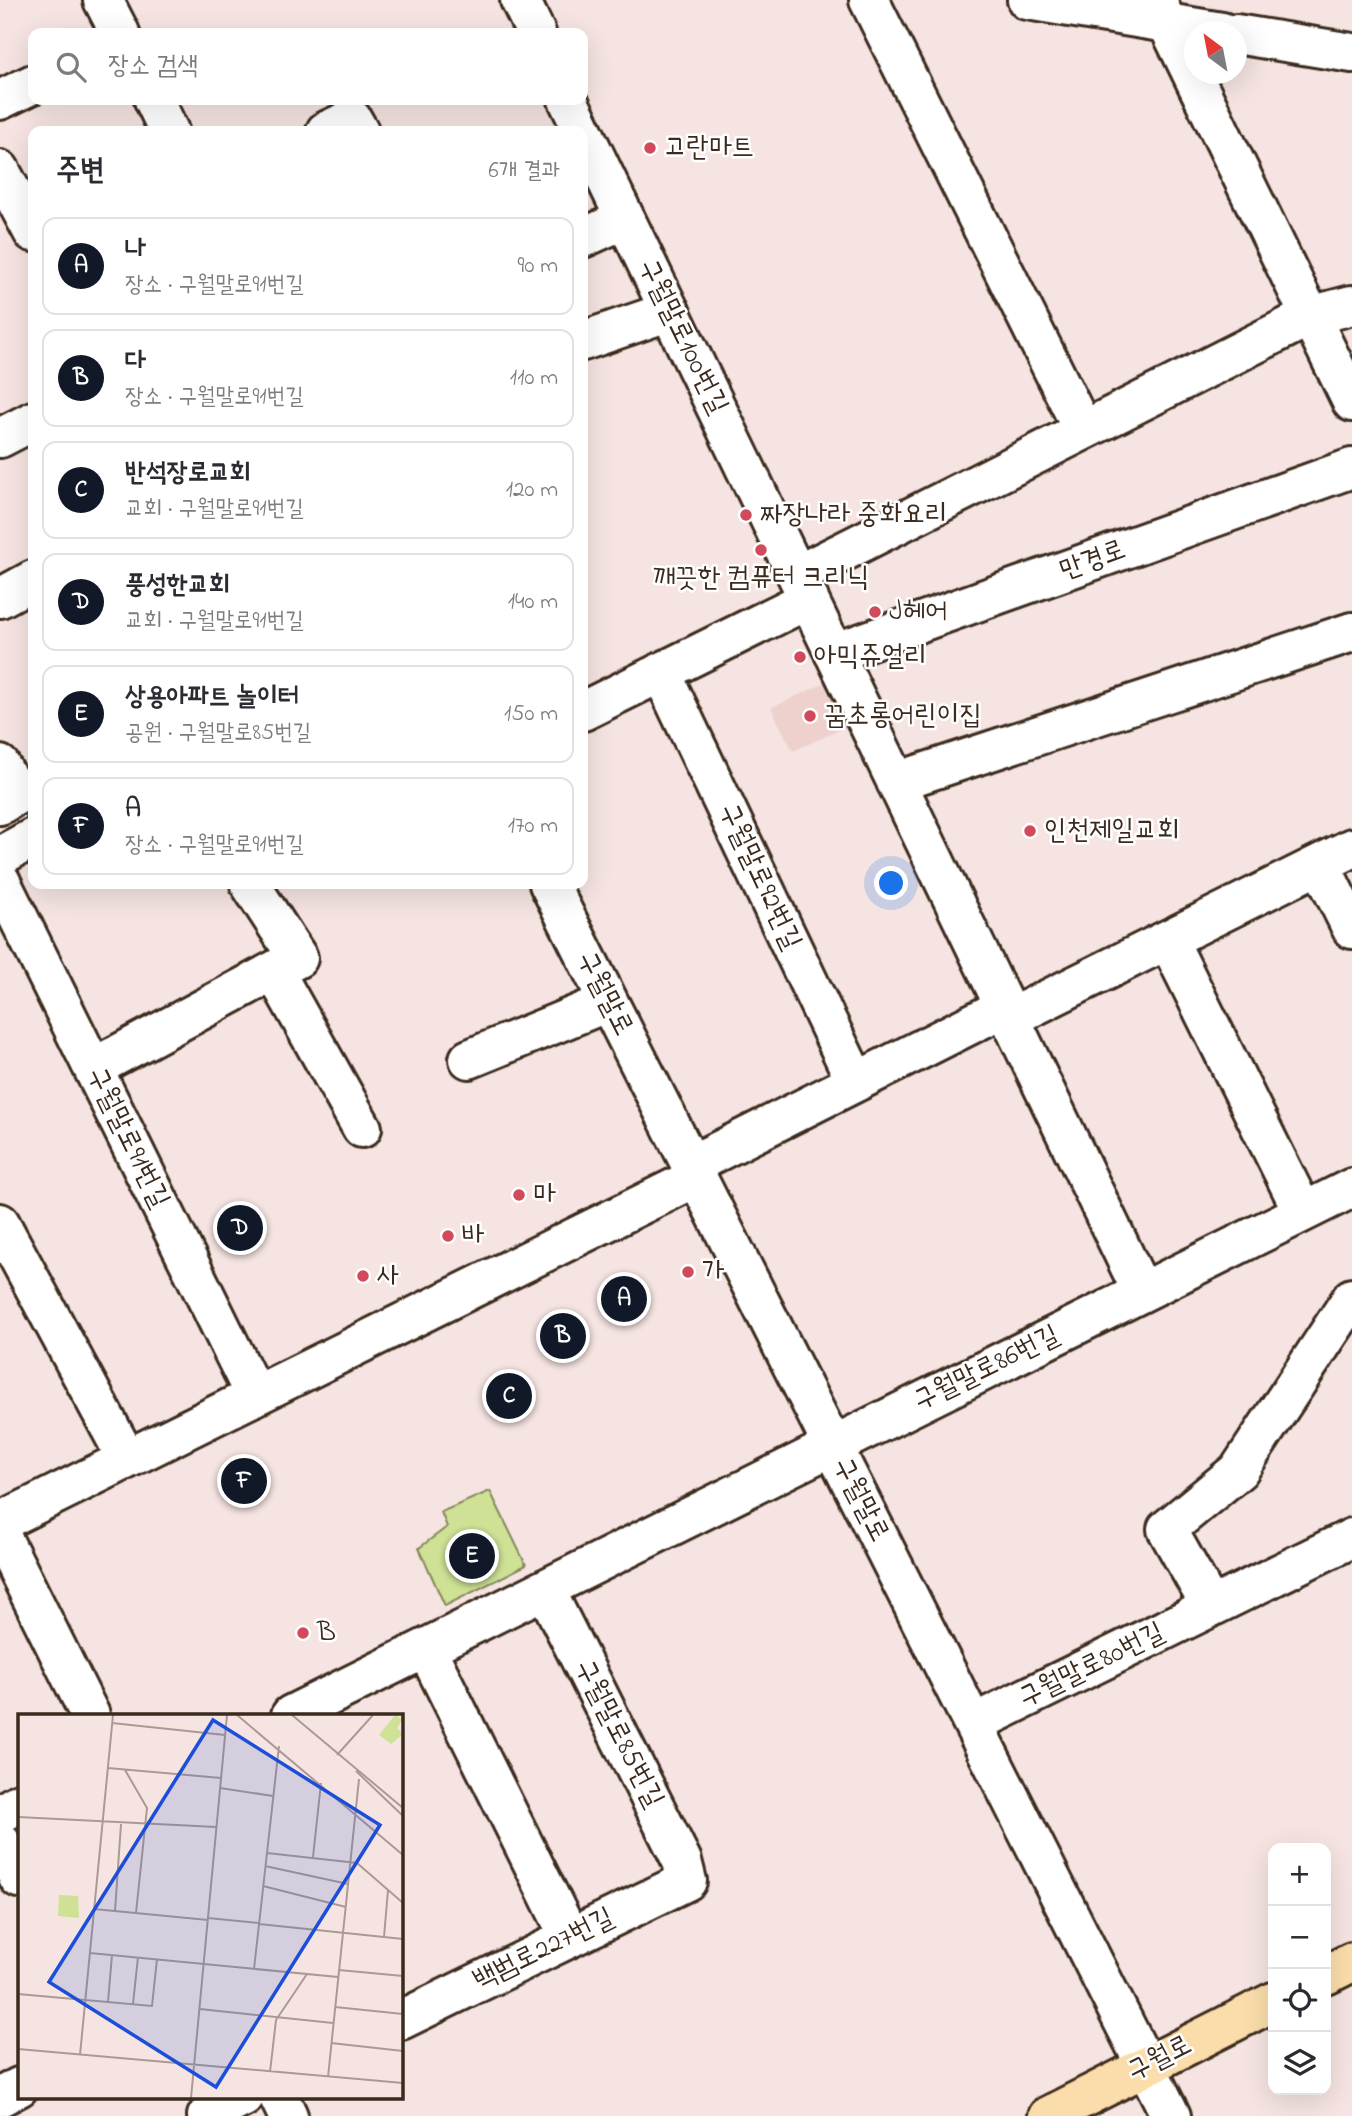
<!DOCTYPE html>
<html lang="ko">
<meta charset="utf-8">
<style>
:root{--surface:#fff;--page:#f2f2f3;--text:#2b2b33;--muted:#7c7c81;--line:#e1e1e2;--accent:#111827}
body{margin:0;font-family:"Indie Flower","Poor Story",sans-serif;background:var(--page);color:var(--text)}
.controls{position:absolute;right:21px;bottom:21px;display:grid;overflow:hidden;border-radius:14px;box-shadow:0 7px 28px #0002}
.controls button{width:63px;height:63px;display:grid;place-items:center;padding:0;border:0;border-bottom:2px solid var(--line);background:var(--surface);color:var(--text);font:35px sans-serif}
.compass{position:absolute;left:1184px;top:21px;width:63px;height:63px;border-radius:50%;background:var(--surface);box-shadow:0 7px 28px #0002;rotate:328deg}
.you{position:absolute;left:892px;top:884px;width:24px;height:24px;margin:-18px;border:5px solid #fff;border-radius:50%;background:#1a73e8;box-shadow:0 0 0 10px #1a73e833}
.badge{display:grid;place-items:center;width:46px;height:46px;border-radius:50%;background:var(--accent);color:#fff;font-size:23px;font-weight:700}
.pin{position:absolute;translate:-50% -50%;border:4px solid #fff;box-shadow:0 2px 7px #0006}
.list{margin:0;padding:0;list-style:none}
h2{display:flex;justify-content:space-between;align-items:center;height:91px;margin:0;padding:0 28px;font-size:30px}
h2 small{font-size:23px;font-weight:400;color:var(--muted)}
.list li{display:grid;grid-template-columns:46px 1fr auto;gap:21px;align-items:center;box-sizing:border-box;height:98px;margin:0 14px 14px;padding:0 14px;border:2px solid var(--line);border-radius:14px}
.list b{display:block;font-size:26px;white-space:nowrap}
.list p{margin:0;font-size:23px;white-space:nowrap;color:var(--muted)}
.list em{font-size:23px;font-style:normal;color:var(--muted)}
.icon{flex:none;width:38px;height:38px;fill:none;stroke:currentColor;stroke-width:2;stroke-linecap:round;stroke-linejoin:round}
.map{position:relative;flex:none;width:1352px;height:2116px;overflow:hidden}
.search{position:absolute;background:var(--surface);box-shadow:0 7px 28px #0002;left:28px;top:28px;width:560px;height:77px;display:flex;align-items:center;gap:18px;box-sizing:border-box;padding:0 24px;border-radius:14px;color:var(--muted);font-size:26px}
.panel{position:absolute;background:var(--surface);box-shadow:0 7px 28px #0002;left:28px;top:126px;width:560px;height:763px;border-radius:14px}
.map>svg:first-child{display:block}
</style>
<div class="map">
<svg width="1352" height="2116" viewBox="0 0 1352 2116">
<rect width="100%" height="100%" fill="#f5e4e1"/>
<filter id="ink" filterUnits="userSpaceOnUse"><feTurbulence type="fractalNoise" baseFrequency=".0143" numOctaves="2"/><feDisplacementMap in="SourceGraphic" scale="14" xChannelSelector="R" yChannelSelector="G"/><feConvolveMatrix kernelMatrix="1 2 1 2 8 2 1 2 1" color-interpolation-filters="sRGB"/></filter>
<g filter="url(#ink)">
<path fill="#eed1cc" d="M825 683 850 725 793 751 771 708Z"/>
<path fill="#cee195" stroke="#84865a" stroke-width="2" d="M490 1491 526 1565 445 1606 419 1548 447 1527 441 1512Z"/>
<g fill="none" stroke-linecap="round" stroke-linejoin="round">
<g stroke="#3b2a1e" stroke-width="44">
<path id="minor" d="M103 0 120 33
M520 0 536 33
M869 0 1083 430
M1027 0 1222 32
M1156 0 1352 402
M1236 34 1352 53
M0 100 33 84
M154 100 169 131
M568 100 1142 1292
M326 131 352 119 359 131
M0 170 33 232
M583 238 625 219
M583 341 670 311
M0 438 33 421
M797 575 1310 316 1352 305
M0 598 33 580
M834 653 1352 468
M661 672 856 1082
M583 711 809 599
M0 765 17 795
M896 782 1352 632
M0 805 33 785
M0 856 33 838
M1320 864 1352 929
M0 880 255 1396
M549 884 1171 2116
M1168 940 1303 1212
M274 971 362 1128
M1010 1018 1352 848
M469 1059 608 1002
M93 1068 298 958 250 884
M691 1165 1005 1007
M0 1223 127 1459
M0 1522 697 1177
M0 1534 90 1715
M1211 1607 1167 1529 1239 1470 1352 1298
M426 1648 570 1938
M291 1715 1352 1188
M973 1724 1352 1538
M0 1814 19 1803
M0 1841 19 1878
M401 2020 687 1881 682 1861 545 1589
M0 2097 19 2087
M279 2097 288 2116
M207 2116 244 2097"/>
</g>
<g stroke="#3b2a1e" stroke-width="44">
<path id="major" d="M1326 1975 1352 1962
M1048 2116 1273 2002"/>
</g>
<use href="#minor" stroke="#fff" stroke-width="38"/>
<use href="#major" stroke="#fbddab" stroke-width="38"/>
</g>
</g>
<g fill="#d1495b" stroke="#fff" stroke-width="2.5">
<circle cx="650" cy="148" r="7"/>
<circle cx="746" cy="515" r="7"/>
<circle cx="761" cy="550" r="7"/>
<circle cx="875" cy="612" r="7"/>
<circle cx="800" cy="657" r="7"/>
<circle cx="810" cy="716" r="7"/>
<circle cx="1030" cy="831" r="7"/>
<circle cx="519" cy="1195" r="7"/>
<circle cx="448" cy="1236" r="7"/>
<circle cx="688" cy="1272" r="7"/>
<circle cx="363" cy="1276" r="7"/>
<circle cx="303" cy="1633" r="7"/>
</g>
<g text-anchor="middle" dominant-baseline="central" stroke-width="5" stroke-linejoin="round" paint-order="stroke">
<g font-size="28" fill="#3b2a1e" stroke="#fff" text-anchor="start">
<text x="664" y="148">고란마트</text>
<text x="760" y="515">짜장나라 중화요리</text>
<text x="761" y="578" text-anchor="middle">깨끗한 컴퓨터 크리닉</text>
<text x="889" y="612">J헤어</text>
<text x="814" y="657">아믹쥬얼리</text>
<text x="824" y="716">꿈초롱어린이집</text>
<text x="1044" y="831">인천제일교회</text>
<text x="533" y="1195">마</text>
<text x="462" y="1236">바</text>
<text x="702" y="1272">가</text>
<text x="377" y="1276">사</text>
<text x="317" y="1633">B</text>
</g>
<g font-size="28" fill="#3b2a1e" stroke="#fff">
<text transform="translate(682 337) rotate(64)">구월말로100번길</text>
<text transform="translate(1093 561) rotate(-20)">만경로</text>
<text transform="translate(759 877) rotate(65)">구월말로92번길</text>
<text transform="translate(604 994) rotate(63)">구월말로</text>
<text transform="translate(127 1138) rotate(64)">구월말로91번길</text>
<text transform="translate(987 1369) rotate(-26)">구월말로86번길</text>
<text transform="translate(860 1500) rotate(63)">구월말로</text>
<text transform="translate(1092 1666) rotate(-26)">구월말로80번길</text>
<text transform="translate(618 1734) rotate(63)">구월말로85번길</text>
<text transform="translate(544 1950) rotate(-26)">백범로227번길</text>
<text transform="translate(1160 2059) rotate(-27)">구월로</text>
</g>
</g>
<g transform="translate(18 1714)">
<rect width="385" height="385" fill="#f5e4e1"/>
<path d="M377 1 385 5 379 14 385 20 373 30 361 21ZM41 181 60 182 61 204 40 202Z" fill="#cee195"/>
<path fill="none" stroke="#ab9a93" stroke-width="2" d="M219 1 385 141M274 1 385 94M94 9 207 21M319 41 355 1M90 54 203 64M107 56 129 94 118 199M338 57 385 102M202 74 255 82M0 103 198 113M249 139 339 149 385 189M295 143 303 69M247 152 330 170M245 172 328 193M76 195 190 206M97 197 103 110M190 204 241 209M241 210 385 225M366 223 370 176M72 239 320 263M236 255 261 32M321 256 385 262M0 280 134 292 139 245M90 288 94 241M115 290 120 243M317 293 385 300M182 295 315 309M313 329 385 337M0 335 385 369M62 341 95 1M252 358 258 306 289 260M310 363 341 65M173 384 209 1"/>
<path fill="#1d4ed8" fill-opacity="0.15" stroke="#1d4ed8" stroke-width="3.5" d="M195 6 362 111 198 373 31 268Z"/>
<rect width="385" height="385" fill="none" stroke="#3b2a1e" stroke-width="3.5"/>
</g>
</svg>
<div class="controls">
<button>+</button>
<button>−</button>
<button><svg class="icon" aria-label="locate" viewBox="0 0 24 24"><circle cx="12" cy="12" r="6"/><path d="M12 2v4M12 18v4M2 12h4M18 12h4"/></svg></button>
<button><svg class="icon" aria-label="layers" viewBox="0 0 24 24"><path d="M12 4l9 5-9 5-9-5zM3 14l9 5 9-5"/></svg></button>
</div>
<svg class="compass" viewBox="-18 -18 36 36"><path d="M0-13l5 13h-10z" fill="#e53935"/><path d="M0 13l5-13h-10z" fill="#7c7c81"/></svg>
<div class="you"></div>
<div class="pin badge" style="left:624px;top:1299px">A</div>
<div class="pin badge" style="left:563px;top:1336px">B</div>
<div class="pin badge" style="left:509px;top:1396px">C</div>
<div class="pin badge" style="left:240px;top:1228px">D</div>
<div class="pin badge" style="left:472px;top:1556px">E</div>
<div class="pin badge" style="left:244px;top:1481px">F</div>
<div class="search"><svg class="icon" aria-label="search" viewBox="0 0 24 24"><circle cx="10" cy="10" r="6"/><path d="M15 15l6 6"/></svg>장소 검색</div>
<section class="panel">
<h2>주변<small>6개 결과</small></h2>
<ul class="list">
<li><span class="badge">A</span><div><b>나</b><p>장소 · 구월말로91번길</p></div><em>90 m</em></li>
<li><span class="badge">B</span><div><b>다</b><p>장소 · 구월말로91번길</p></div><em>110 m</em></li>
<li><span class="badge">C</span><div><b>반석장로교회</b><p>교회 · 구월말로91번길</p></div><em>120 m</em></li>
<li><span class="badge">D</span><div><b>풍성한교회</b><p>교회 · 구월말로91번길</p></div><em>140 m</em></li>
<li><span class="badge">E</span><div><b>상용아파트 놀이터</b><p>공원 · 구월말로85번길</p></div><em>150 m</em></li>
<li><span class="badge">F</span><div><b>A</b><p>장소 · 구월말로91번길</p></div><em>170 m</em></li>
</ul>
</section>
</div>
